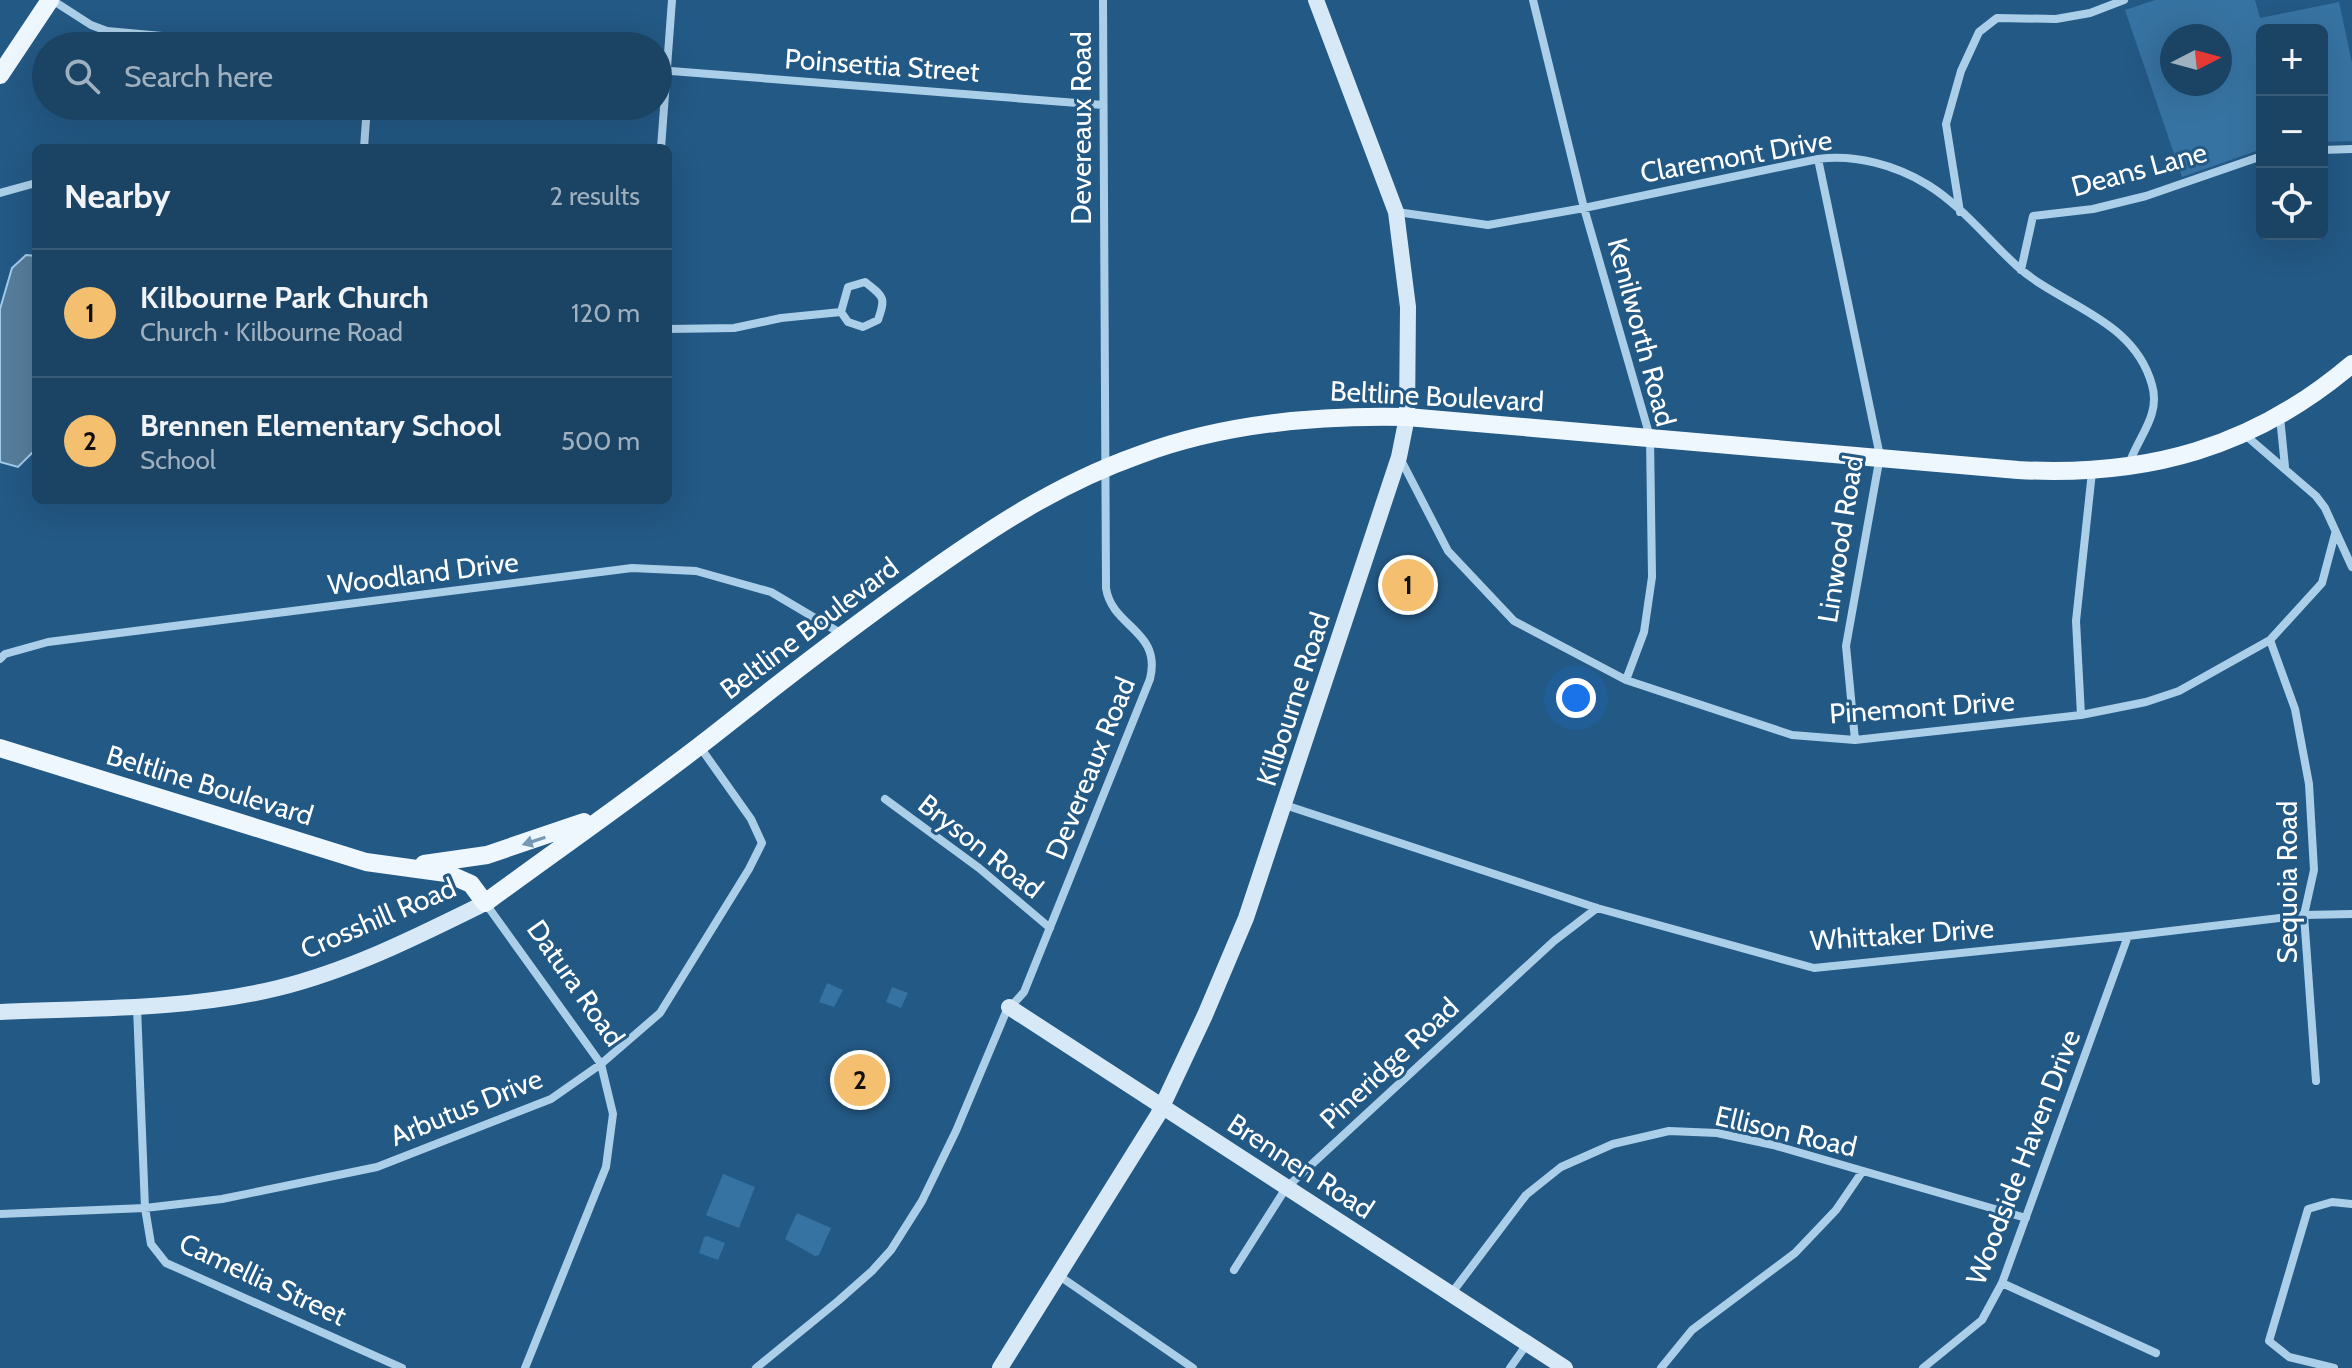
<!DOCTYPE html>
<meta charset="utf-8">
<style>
:root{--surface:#1a4364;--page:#274e6d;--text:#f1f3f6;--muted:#9fb0bf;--line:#385c78;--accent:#f4bf6f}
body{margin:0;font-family:Cabin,sans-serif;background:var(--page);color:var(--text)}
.controls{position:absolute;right:24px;top:24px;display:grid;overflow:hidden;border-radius:12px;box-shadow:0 8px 32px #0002}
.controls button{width:72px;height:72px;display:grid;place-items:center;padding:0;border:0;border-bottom:2px solid var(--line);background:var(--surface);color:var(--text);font:40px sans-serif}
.compass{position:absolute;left:2160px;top:24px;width:72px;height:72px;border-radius:50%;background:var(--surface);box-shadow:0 8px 32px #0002;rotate:84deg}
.you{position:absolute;left:1576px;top:698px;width:28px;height:28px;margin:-20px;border:6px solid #fff;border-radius:50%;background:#1a73e8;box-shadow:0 0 0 12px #1a73e833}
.badge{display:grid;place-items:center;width:52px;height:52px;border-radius:50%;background:var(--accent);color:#111;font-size:26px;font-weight:700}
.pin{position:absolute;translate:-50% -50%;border:4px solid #fff;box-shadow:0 2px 8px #0006}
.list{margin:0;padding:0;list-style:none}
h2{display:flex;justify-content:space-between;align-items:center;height:104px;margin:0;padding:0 32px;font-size:34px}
h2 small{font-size:26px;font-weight:400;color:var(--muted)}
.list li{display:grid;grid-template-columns:52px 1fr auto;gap:24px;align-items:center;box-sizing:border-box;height:128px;padding:0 32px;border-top:2px solid var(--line)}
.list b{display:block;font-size:30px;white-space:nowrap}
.list p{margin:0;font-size:26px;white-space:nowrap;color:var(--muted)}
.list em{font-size:26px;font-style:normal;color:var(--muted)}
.icon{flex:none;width:44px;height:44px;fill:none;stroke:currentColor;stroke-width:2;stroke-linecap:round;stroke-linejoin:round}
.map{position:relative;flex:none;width:2352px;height:1368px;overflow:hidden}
.search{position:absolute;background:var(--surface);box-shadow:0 8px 32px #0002;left:32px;top:32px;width:640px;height:88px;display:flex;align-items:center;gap:20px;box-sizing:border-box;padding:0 28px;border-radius:44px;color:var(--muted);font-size:30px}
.panel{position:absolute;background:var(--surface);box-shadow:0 8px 32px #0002;left:32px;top:144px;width:640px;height:360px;border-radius:12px}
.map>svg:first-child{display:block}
</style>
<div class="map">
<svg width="2352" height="1368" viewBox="0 0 2352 1368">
<rect width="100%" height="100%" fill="#235985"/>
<path fill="#3773a2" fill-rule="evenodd" d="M2155 0H2255L2260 18 2339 2 2352 63V141L2322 142V30H2262V149L2182 177 2125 10ZM2172 36H2220V84H2172Z
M827 983 843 990 834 1007 819 1002Z
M892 987 908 993 901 1008 886 1002Z
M723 1174 755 1187 739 1228 706 1215Z
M797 1213 831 1228 819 1255 815 1256 785 1239Z
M707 1236 725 1243 718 1260 699 1253 704 1237Z"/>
<path fill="#567d9b" stroke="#a0cbea" stroke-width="2" d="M26 255 36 256V449L18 467 0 462V309L12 268Z"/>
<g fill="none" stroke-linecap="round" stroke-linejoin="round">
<path stroke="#accfe9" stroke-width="8" d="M52 0 91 25 107 31 271 46
M1533 0 1584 208 1650 437 1652 577 1644 632 1626 680
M658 70 1103 105
M364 148 367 106
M661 148 672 0
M2322 150 2352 149
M1818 159 1880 456 1846 646 1855 740
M0 193 36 183
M1397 212 1488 225 1584 208 1818 159C1855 154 1896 165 1928 185 1962 206 1989 241 2018 267 2063 307 2134 319 2152 385 2161 415 2138 437 2129 464
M1960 212 1946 124 1961 71 1979 32 1997 18 2056 19 2090 13 2124 0
M2021 270 2033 216 2093 209 2146 196 2262 156
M865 282C884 297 886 297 878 320L863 327 848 322 841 312 848 287Z
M668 329 734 328 781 318 841 312
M2280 417 2285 467
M2244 434 2316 496 2325 508 2352 567
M1400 458 1448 551 1514 621 1626 680 1792 735 1855 740 2081 715 2146 702 2179 691 2270 640 2322 583 2335 534
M2270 640 2295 709 2309 784 2314 870 2304 915 2316 1081
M0 659 5 654 48 642 632 568 696 571 771 592 842 634
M2081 715 2076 621 2092 472
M885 799 979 868 1050 928
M1285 805 1597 908 1814 968 2128 936 2304 915 2352 914
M486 904 601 1064 613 1114 606 1167 525 1368
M137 1007 145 1208 151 1244 166 1263 402 1368
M0 1214 145 1208 222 1199 377 1167 551 1099 601 1064 660 1013 749 869 762 843 751 819 700 747
M1234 1270 1286 1188 1554 941 1597 908
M1058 1275 1193 1368
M2002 1283 2156 1353
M1451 1294 1526 1195 1561 1167 1613 1144 1669 1131 1717 1133 1773 1145 2026 1218
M756 1368 838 1301 872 1271 891 1250 922 1201 956 1131 1006 1012 1024 992 1150 679C1162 630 1112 628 1106 588L1103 0
M1510 1368 1527 1344
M1661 1368 1692 1330 1795 1253 1836 1210 1862 1172
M1923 1368 1982 1320 2002 1283 2128 936
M2334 1368 2289 1357 2269 1341 2308 1209 2332 1202 2352 1204"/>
<path stroke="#d7e9f7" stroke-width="16" d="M1009 1007 1565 1368
M0 1012C92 1008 188 1010 278 988 351 970 418 936 485 903
M1000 1368 1158 1115 1205 1015 1246 918 1399 457 1407 417 1408 307 1396 212 1316 0"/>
<path stroke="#eff7fe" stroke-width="18" d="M0 75 50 0
M0 748 366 862 446 873 471 884 485 903C565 844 647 788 725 726 788 676 852 627 918 580 988 530 1057 484 1139 455 1224 423 1317 415 1407 417L2018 470C2147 477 2253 448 2352 364
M424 864 487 855 584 822"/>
</g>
<defs><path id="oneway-solid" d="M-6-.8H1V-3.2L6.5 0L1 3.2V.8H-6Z" transform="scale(2)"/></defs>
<use fill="#7598b5" href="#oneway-solid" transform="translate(534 841) rotate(162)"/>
<g text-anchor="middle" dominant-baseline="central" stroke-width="6" stroke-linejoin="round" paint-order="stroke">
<g font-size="28" fill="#fff" stroke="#235985">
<text transform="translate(882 65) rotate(4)">Poinsettia Street</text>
<text transform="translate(1081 128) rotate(-90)">Devereaux Road</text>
<text transform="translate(1736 156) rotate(-10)">Claremont Drive</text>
<text transform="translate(2139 169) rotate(-15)">Deans Lane</text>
<text transform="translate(1642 332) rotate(75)">Kenilworth Road</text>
<text transform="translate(1437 396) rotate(3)">Beltline Boulevard</text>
<text transform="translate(1840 539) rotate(-81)">Linwood Road</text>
<text transform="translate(423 573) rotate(-7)">Woodland Drive</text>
<text transform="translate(809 628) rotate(-37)">Beltline Boulevard</text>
<text transform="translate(1293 699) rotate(-72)">Kilbourne Road</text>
<text transform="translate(1922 707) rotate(-4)">Pinemont Drive</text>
<text transform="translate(1090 768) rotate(-68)">Devereaux Road</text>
<text transform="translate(210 785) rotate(17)">Beltline Boulevard</text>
<text transform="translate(981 846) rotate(38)">Bryson Road</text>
<text transform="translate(2287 882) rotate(-90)">Sequoia Road</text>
<text transform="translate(378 918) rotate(-23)">Crosshill Road</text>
<text transform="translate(1902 934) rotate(-4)">Whittaker Drive</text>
<text transform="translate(576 983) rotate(55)">Datura Road</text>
<text transform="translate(1389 1063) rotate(-43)">Pineridge Road</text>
<text transform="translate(466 1107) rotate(-22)">Arbutus Drive</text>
<text transform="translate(1786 1131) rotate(13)">Ellison Road</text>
<text transform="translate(2023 1157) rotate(-69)">Woodside Haven Drive</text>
<text transform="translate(1301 1166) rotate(33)">Brennen Road</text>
<text transform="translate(263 1279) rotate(25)">Camellia Street</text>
</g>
</g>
</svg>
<div class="controls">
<button>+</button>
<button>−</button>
<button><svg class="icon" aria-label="locate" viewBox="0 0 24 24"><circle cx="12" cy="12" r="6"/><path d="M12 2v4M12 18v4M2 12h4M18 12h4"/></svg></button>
</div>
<svg class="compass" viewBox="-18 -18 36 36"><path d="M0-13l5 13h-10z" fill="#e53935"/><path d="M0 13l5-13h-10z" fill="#9fb0bf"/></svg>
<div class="you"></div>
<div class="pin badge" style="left:1408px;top:585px">1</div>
<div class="pin badge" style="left:860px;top:1080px">2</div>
<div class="search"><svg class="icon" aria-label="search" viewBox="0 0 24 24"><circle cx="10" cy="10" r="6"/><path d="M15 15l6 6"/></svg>Search here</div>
<section class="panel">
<h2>Nearby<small>2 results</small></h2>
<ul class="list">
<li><span class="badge">1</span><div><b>Kilbourne Park Church</b><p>Church · Kilbourne Road</p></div><em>120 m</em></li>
<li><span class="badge">2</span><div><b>Brennen Elementary School</b><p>School</p></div><em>500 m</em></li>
</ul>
</section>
</div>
